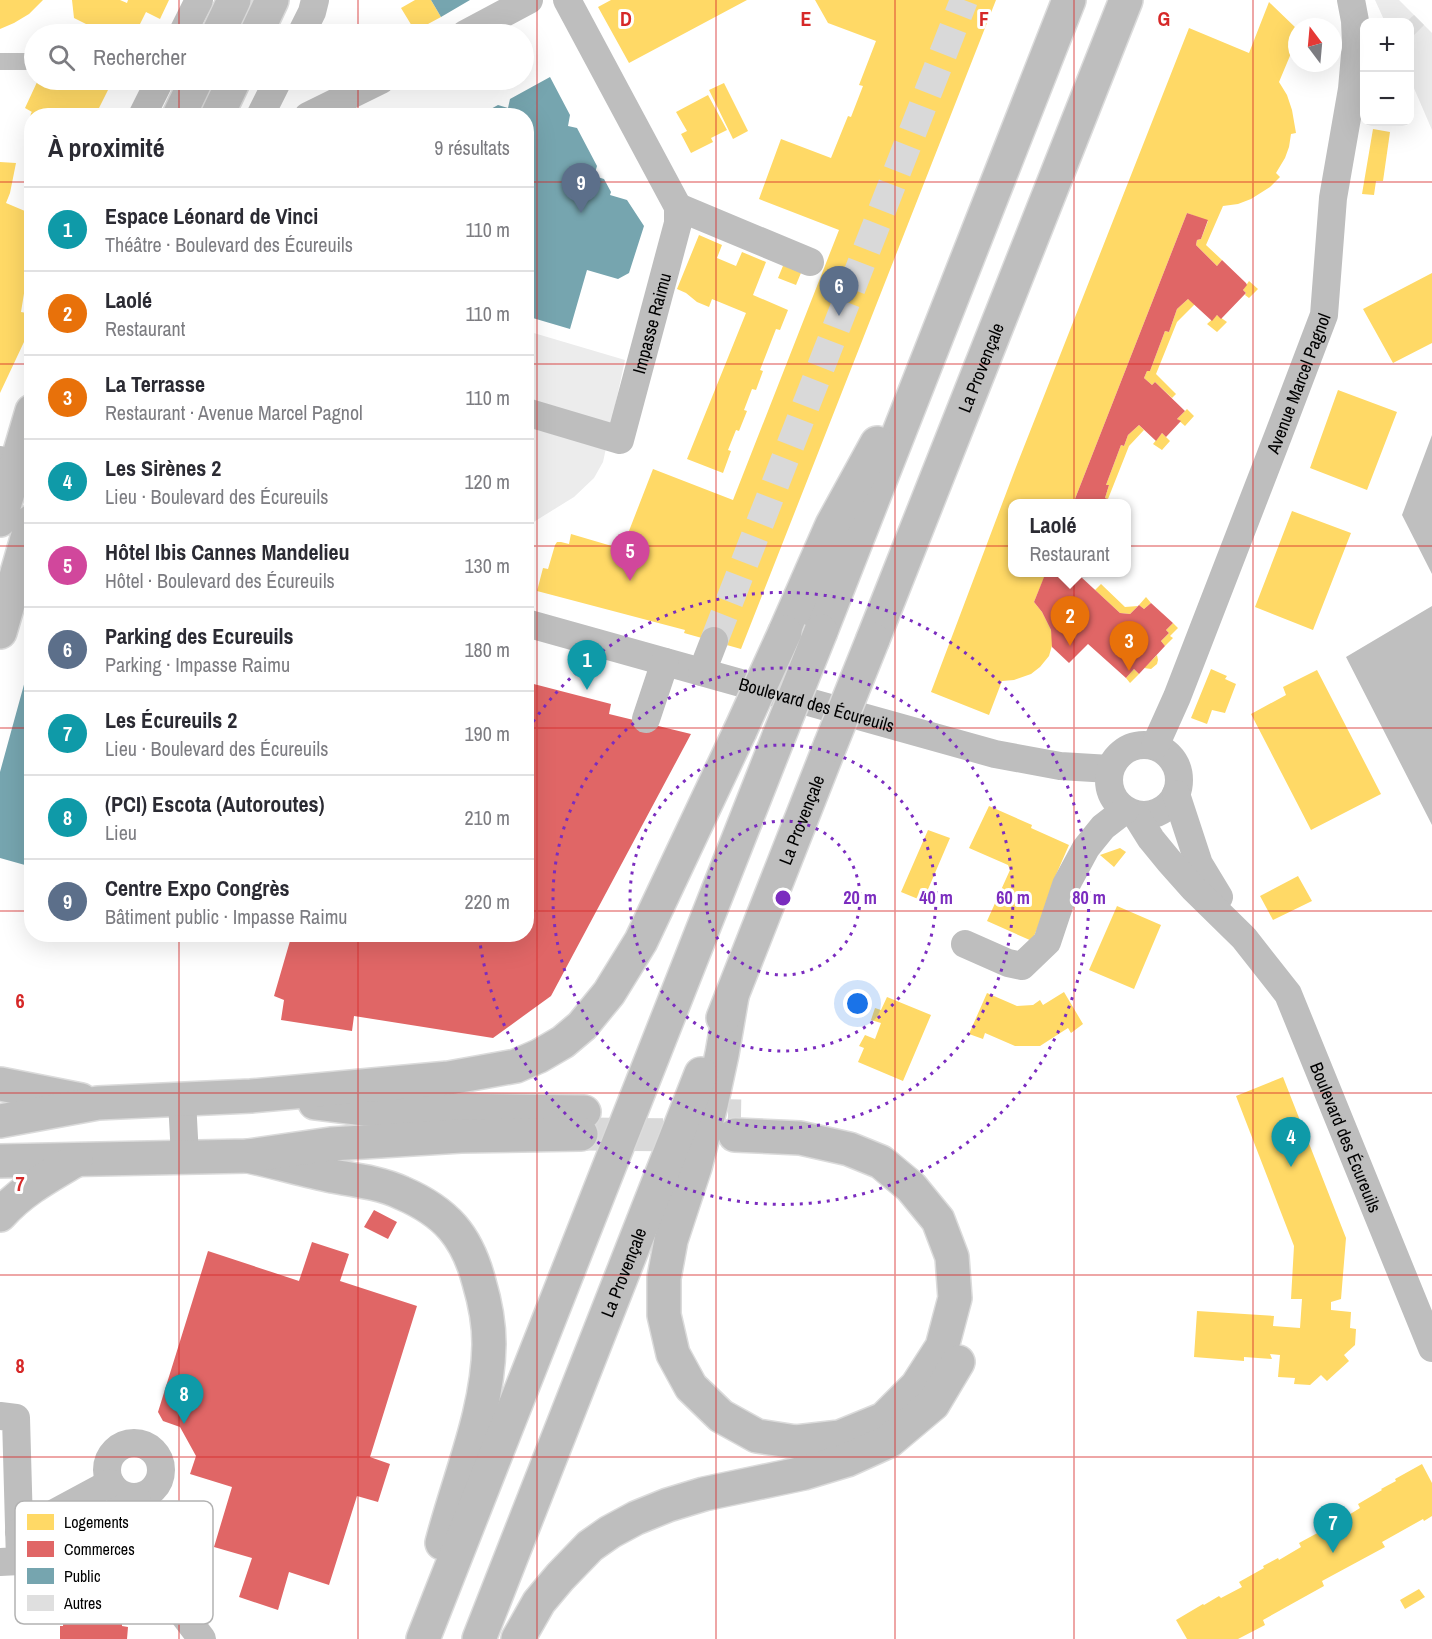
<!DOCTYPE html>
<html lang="fr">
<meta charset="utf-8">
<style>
:root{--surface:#fff;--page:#f7f7f7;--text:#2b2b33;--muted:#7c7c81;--line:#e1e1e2;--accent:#595959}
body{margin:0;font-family:"Archivo Narrow",sans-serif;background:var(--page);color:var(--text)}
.controls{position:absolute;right:18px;top:18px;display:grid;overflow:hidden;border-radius:12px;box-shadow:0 6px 24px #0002}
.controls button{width:54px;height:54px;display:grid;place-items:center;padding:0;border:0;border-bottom:2px solid var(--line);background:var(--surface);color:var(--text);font:30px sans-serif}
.compass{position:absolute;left:1288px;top:18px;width:54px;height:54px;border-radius:50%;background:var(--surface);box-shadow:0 6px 24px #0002;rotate:344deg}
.you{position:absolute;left:858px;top:1004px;width:21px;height:21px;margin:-15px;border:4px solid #fff;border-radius:50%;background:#1a73e8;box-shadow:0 0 0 9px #1a73e833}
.badge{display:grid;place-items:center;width:39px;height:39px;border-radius:50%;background:var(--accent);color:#fff;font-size:20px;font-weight:700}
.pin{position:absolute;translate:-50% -50px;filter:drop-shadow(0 2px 3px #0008)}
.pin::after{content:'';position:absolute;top:32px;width:21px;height:18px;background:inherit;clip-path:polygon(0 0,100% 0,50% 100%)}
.popup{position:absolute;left:1008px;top:499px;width:123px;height:78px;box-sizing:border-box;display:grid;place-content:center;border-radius:12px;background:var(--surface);filter:drop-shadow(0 2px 4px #0005);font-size:20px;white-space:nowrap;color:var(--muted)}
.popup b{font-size:22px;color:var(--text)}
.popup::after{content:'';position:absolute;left:50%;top:100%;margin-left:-12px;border:12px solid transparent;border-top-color:var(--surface)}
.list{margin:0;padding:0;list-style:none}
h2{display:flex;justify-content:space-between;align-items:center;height:78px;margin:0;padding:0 24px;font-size:26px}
h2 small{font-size:20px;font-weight:400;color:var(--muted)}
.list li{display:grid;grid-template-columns:39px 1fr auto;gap:18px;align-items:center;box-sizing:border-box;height:84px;padding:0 24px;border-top:2px solid var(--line)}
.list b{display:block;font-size:22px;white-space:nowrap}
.list p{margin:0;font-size:20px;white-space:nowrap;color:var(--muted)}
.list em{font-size:20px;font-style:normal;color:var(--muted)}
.icon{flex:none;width:33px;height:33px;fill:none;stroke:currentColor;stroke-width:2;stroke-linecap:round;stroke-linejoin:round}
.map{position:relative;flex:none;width:1432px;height:1639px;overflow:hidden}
.search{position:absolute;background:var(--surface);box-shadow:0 6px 24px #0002;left:24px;top:24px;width:510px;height:66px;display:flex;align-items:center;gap:15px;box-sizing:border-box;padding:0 21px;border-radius:33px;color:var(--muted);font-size:22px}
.panel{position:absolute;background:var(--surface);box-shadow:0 6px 24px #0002;left:24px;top:108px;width:510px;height:834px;border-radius:24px}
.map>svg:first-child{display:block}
</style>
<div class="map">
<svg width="1432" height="1639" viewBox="0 0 1432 1639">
<rect width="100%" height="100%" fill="#fff"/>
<path fill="#ececec" d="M1375 0H1399L1432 33V130L1410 79V22H1385Z
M527 331 625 360 603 462 594 478 574 497 532 523 527 528Z"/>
<path fill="#bfbfbf" d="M0 53H28L27 70H0Z
M1432 435V574L1402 515Z
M1432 606V825L1346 657Z"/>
<path fill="#ffd966" d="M0 0H43L29 14 14 23 0 29Z
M72 0H120L127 3 128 0H169L160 19 146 12 135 34H83L88 25 74 18Z
M415 0H431L441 17 415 31 401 8Z
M611 0H747L629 63 598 7Z
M815 0H996L741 649 684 633 685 630 537 591 543 568 548 569 555 545 557 542H561L569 544 571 534 622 549 653 469 733 500 839 230 759 199 781 139 831 158 848 116 851 117 863 86 859 85 876 41 828 23Z
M1269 2 1297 29V53L1292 51 1279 82 1287 95 1292 110 1296 133 1291 134 1289 147 1285 158 1276 173 1280 177 1270 187 1251 199 1238 204 1223 206 1206 245 1222 260 1217 266 1196 245 1197 240 1201 239 1208 221 1187 213 1073 504H1013V573H1046L1034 602 1042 612 1051 630 1053 642 1049 656 1040 667 1031 674 1014 680 1002 681 989 715 931 692 1016 467 1189 28 1249 53Z
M38 80H113L95 116H32V150L24 148 31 113 32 112 25 108Z
M724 83 748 131 733 139 709 90Z
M708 95 727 130 711 138 713 142 691 153 681 134 687 131 676 112Z
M1373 129 1390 132 1383 181H1376L1374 195 1362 194Z
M0 162 16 163 10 193 6 203 32 214V275H27L21 312 32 314V325L0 393Z
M699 235 722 245 717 258 736 266 742 252 766 262 753 295 788 310 780 330 776 329 760 370 763 371 756 390 752 389 744 410 747 411 739 431 736 430 728 450 731 451 723 473 687 459 746 313 712 299 709 307 697 302 686 293 677 289Z
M785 261 803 268 796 285 778 278Z
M1432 273V343L1393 363 1363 309Z
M1249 281 1258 289 1249 298 1245 295 1246 293 1243 290Z
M1188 299 1195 304 1177 322 1156 374 1176 394 1172 398 1155 382 1152 385 1144 378 1147 371H1150L1165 331 1169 332 1177 309Z
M1217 315 1227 322 1217 332 1207 324Z
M1338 390 1397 412 1367 490 1310 468Z
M1187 409 1194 416 1185 426 1177 419Z
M1139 425 1144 430 1129 446 1108 499 1105 498 1109 485H1106L1121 445 1124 446 1128 435Z
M1162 433 1170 441 1162 450 1153 444Z
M1292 511 1351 533 1313 630 1255 607Z
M1101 584 1125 607 1138 606 1130 614 1120 613 1095 590Z
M1146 597 1151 603 1144 609 1139 605Z
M1173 623 1178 628 1170 636 1173 638 1165 646 1161 641 1169 633 1166 630Z
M1157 655 1158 660 1157 664 1151 669 1144 668Z
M1134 669 1139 674 1130 683 1126 678Z
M1211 669 1227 676 1225 679 1236 684 1225 713 1212 710 1207 724 1191 718Z
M1317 670 1381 794 1311 830 1251 714 1286 695 1283 687Z
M989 806 1032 825 1031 828 1069 845 1052 884 1055 886 1032 941 987 921 1010 870 1008 865 969 848Z
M928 830 950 838 923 901 901 892Z
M1120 848 1126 852 1114 867 1100 855Z
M1298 876 1312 901 1273 920 1260 896Z
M1117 906 1161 925 1134 989 1089 970Z
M1064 992 1083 1024 1071 1033 1068 1028 1040 1046H1015L985 1033 983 1039 969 1034 987 993 1017 1006 1033 1005 1040 1000 1043 1005Z
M887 997 931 1015 903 1081 858 1062 864 1048 859 1046 865 1035 875 1039 881 1023 871 1020 875 1008 881 1010Z
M1283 1077 1346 1238 1341 1299 1331 1302V1310L1351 1312 1350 1328 1356 1329 1355 1345 1344 1355 1349 1361 1327 1381 1321 1375 1310 1385 1294 1384 1295 1378 1278 1377 1280 1355 1270 1354 1272 1359 1244 1357V1361L1194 1357 1197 1311 1274 1316 1273 1326 1300 1328 1302 1299H1291L1294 1246 1236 1096Z
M1422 1464 1432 1483V1516L1424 1521 1423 1519 1382 1542 1385 1547 1322 1581 1324 1586 1263 1620 1265 1625 1238 1639H1187L1176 1620 1203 1604 1204 1605 1219 1596 1221 1598 1242 1587 1239 1582 1264 1568 1263 1566 1278 1558 1279 1560 1301 1547 1299 1543 1323 1530 1322 1528 1337 1519 1339 1521 1360 1508 1358 1504 1382 1490 1381 1489 1396 1481 1395 1479Z
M1419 1589 1425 1597 1405 1609 1400 1600Z"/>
<path fill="#e06666" d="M1187 213 1208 220 1201 239 1197 240 1196 245 1217 266 1222 260 1246 283 1247 285 1243 290 1246 293 1221 319 1217 315 1212 321 1188 299 1177 309 1169 332 1165 331 1150 371H1147L1144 378 1152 385 1155 382 1185 411 1177 419 1181 421 1166 437 1162 433 1156 441 1139 425 1128 435 1124 446 1121 445 1106 485H1109L1105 498 1114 501V504H1073Z
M1046 572H1072L1070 576 1075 581 1080 576 1120 613 1130 614 1139 605 1144 609 1151 603 1173 623 1166 630 1169 633 1161 641 1165 646 1139 674 1134 669 1126 678 1088 644 1069 663 1052 647 1051 630 1042 612 1034 602Z
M526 682 611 704 609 714 691 734 551 996 493 1038 354 1016 352 1031 281 1020 284 1000 274 996 292 934H526Z
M374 1210 397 1222 388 1239 364 1227Z
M312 1242 349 1254 340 1281 417 1306 370 1457 390 1464 378 1502 357 1496 329 1585 289 1572 278 1610 239 1597 252 1558 214 1547 232 1487 190 1474 196 1456 180 1427 163 1421 158 1412 208 1251 299 1281Z
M85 1536H132V1582L85 1583Z
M64 1614 104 1616V1614H122V1626L128 1627 127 1639H60V1626H63Z"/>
<path fill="#76a5af" d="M431 0H470L441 17Z
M550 77 570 115 568 126 577 128 597 166 594 176 604 179 611 192 610 195 627 200 644 226 629 273 618 279 587 270 570 329 526 316V116H478L498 105 508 108 510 99Z
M31 659H32V867L0 858V772Z"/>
<path fill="#dfdfdf" d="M1414 15 1424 25 1414 35 1410 31V22H1406Z"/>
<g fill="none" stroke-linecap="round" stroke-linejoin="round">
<path stroke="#d9d9d9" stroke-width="28" stroke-dasharray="28 14" stroke-linecap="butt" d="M714 641 964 0"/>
<path stroke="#d9d9d9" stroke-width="33" stroke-dasharray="33 16" stroke-linecap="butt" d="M679 1115 741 1116
M581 1134 705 1135"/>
<g stroke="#dbdbdb" stroke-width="36">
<path id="major" d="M218 34 234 0
M256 34 272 0
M179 116 196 80
M217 116 234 80
M0 520 32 411
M0 632 32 521"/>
</g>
<g stroke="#dbdbdb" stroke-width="36">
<g id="highway">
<path d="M821 631 1069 0"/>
<path d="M785 632 832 525 877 443"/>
<path id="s5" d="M873 639 1126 0"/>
<path d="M732 996 722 1054 711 1105 695 1167 671 1240 664 1278V1315L673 1354 691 1387 721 1416 757 1436 796 1442 840 1437 884 1419 917 1386 942 1347 955 1298 952 1257 938 1220 911 1187 881 1162 849 1149 800 1138 735 1135"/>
<path id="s6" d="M723 1018 830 746"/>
<path d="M0 1084 81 1100"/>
<path d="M315 1103 363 1109 584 1112"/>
<path d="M0 1121 98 1103 251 1096 449 1078 516 1066 539 1056 563 1042 582 1026 609 993 641 941 740 731"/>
<path d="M248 1156C276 1162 304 1170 332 1176 355 1180 381 1183 402 1193 446 1212 467 1236 479 1282 485 1302 489 1323 489 1344 488 1413 459 1477 442 1543"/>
<path d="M0 1161 248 1156 331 1144 461 1136 581 1134"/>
<path d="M0 1215C21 1191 49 1176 76 1160"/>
<path d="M423 1639 779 736"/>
<path id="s7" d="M479 1639 701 1074"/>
<path d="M518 1639 539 1602 560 1577 590 1546 610 1532 636 1518 668 1505 704 1494 804 1473 847 1460 889 1441 933 1404 958 1362"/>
</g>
</g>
<g stroke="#bebebe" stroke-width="28">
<path d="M182 34 199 0"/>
<path d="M301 34 312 12 315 0"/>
<path d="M465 34 529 0"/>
<path d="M142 116 160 80"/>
<path d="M260 116 278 80"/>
<path d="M308 116 381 80"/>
<path d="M678 207 810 262"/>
<path id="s1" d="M526 412 620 440 678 223V207L567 0"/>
<path d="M0 460 13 478 32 485"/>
<path id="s2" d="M526 623 995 754 1060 766 1110 769"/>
<path d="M702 672 714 641"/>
<path d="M646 719 665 662"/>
<circle cx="1144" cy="780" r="35"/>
<path id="s3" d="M1155 746 1177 697 1278 436 1324 315 1333 198 1352 89 1356 43 1355 21 1351 0"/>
<path d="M1176 794 1199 864 1219 897"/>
<path id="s4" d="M1136 815 1151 839 1169 861 1193 888 1244 938 1288 994 1432 1348"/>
<path d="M965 944 1008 963 1022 966 1047 942 1066 885 1086 848 1103 827 1125 810"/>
<path d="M182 1100 185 1157"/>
<path d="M0 1416 16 1418 20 1561 0 1562"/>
<circle cx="134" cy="1470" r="27"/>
<path d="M136 1498 141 1526 183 1614 202 1639"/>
<path d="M19 1532 110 1483"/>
</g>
<use href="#major" stroke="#bebebe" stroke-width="33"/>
<use href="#highway" stroke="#bebebe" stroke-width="33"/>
<g stroke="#dbdbdb" stroke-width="36" stroke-linecap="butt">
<path id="highway-bridge" d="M740 731 785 632
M779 736 821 631
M830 746 873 639"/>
</g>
<use href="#highway-bridge" stroke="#bebebe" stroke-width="33"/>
</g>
<path fill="none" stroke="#d62828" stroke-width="1.5" stroke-opacity="0.55" d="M179 0V34M358 0V34M537 0V1639M716 0V1639M895 0V1639M1074 0V1639M1253 0V1639M179 80V116M358 80V116M0 182H32M526 182H1432M0 364H32M526 364H1432M0 546H32M526 546H1432M0 728H32M526 728H1432M0 911H32M526 911H1432M179 934V1639M358 934V1639M0 1093H1432M0 1275H1432M0 1457H1432"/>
<g fill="none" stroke="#7b2cbf" stroke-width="3" stroke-dasharray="3 6">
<circle cx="783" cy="898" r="77"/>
<circle cx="783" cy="898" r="153"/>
<circle cx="783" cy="898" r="230"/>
<path d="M528 729A306 306 0 1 1 479 935"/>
</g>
<g text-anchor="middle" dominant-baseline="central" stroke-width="6" stroke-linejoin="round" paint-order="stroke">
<g font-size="18" fill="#000" stroke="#fff">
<text stroke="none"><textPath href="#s1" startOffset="219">Impasse Raimu</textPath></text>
<text stroke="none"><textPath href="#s5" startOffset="292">La Provençale</textPath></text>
<text stroke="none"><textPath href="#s3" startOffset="390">Avenue Marcel Pagnol</textPath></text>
<text stroke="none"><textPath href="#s2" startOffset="302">Boulevard des Écureuils</textPath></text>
<text stroke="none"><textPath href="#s6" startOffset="213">La Provençale</textPath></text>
<text stroke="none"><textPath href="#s4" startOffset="390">Boulevard des Écureuils</textPath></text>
<text stroke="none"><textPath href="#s7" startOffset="394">La Provençale</textPath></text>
</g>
</g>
<rect x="15" y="1501" width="198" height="123" rx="9" fill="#fff" stroke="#b2b2b2" stroke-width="1.5"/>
<rect x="27" y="1514" width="27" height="16" fill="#ffd966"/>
<rect x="27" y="1541" width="27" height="16" fill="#e06666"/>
<rect x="27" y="1568" width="27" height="16" fill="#76a5af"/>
<rect x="27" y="1595" width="27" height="16" fill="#dfdfdf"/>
<g font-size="16" fill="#000">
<text x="64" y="1528">Logements</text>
<text x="64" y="1555">Commerces</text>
<text x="64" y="1582">Public</text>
<text x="64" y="1609">Autres</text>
</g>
<g font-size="20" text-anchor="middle" font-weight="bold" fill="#d62828" stroke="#fff" stroke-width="6" stroke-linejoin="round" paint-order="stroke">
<text x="626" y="26">D</text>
<text x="806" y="26">E</text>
<text x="984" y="26">F</text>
<text x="1164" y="26">G</text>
<text x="20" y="1008">6</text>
<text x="20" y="1191">7</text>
<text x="20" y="1373">8</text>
</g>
<circle cx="783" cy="898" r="9" fill="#7b2cbf" stroke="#fff" stroke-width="3"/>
<g font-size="18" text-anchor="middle" font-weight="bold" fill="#7b2cbf" stroke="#fff" stroke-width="6" stroke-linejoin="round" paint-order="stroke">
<text x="860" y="904">20 m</text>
<text x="936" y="904">40 m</text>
<text x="1013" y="904">60 m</text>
<text x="1089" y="904">80 m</text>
</g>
</svg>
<div class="controls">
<button>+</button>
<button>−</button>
</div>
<svg class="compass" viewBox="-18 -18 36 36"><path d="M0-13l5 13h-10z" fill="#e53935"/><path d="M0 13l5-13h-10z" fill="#7c7c81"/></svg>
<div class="you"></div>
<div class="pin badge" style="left:587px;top:690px;background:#0f9aa8">1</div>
<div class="pin badge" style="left:1070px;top:646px;background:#e8710a">2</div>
<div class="popup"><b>Laolé</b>Restaurant</div>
<div class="pin badge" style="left:1129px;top:671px;background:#e8710a">3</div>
<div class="pin badge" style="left:1291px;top:1167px;background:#0f9aa8">4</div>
<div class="pin badge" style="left:630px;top:581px;background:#d1479c">5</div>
<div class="pin badge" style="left:839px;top:316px;background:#5c6f8a">6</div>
<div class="pin badge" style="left:1333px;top:1553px;background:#0f9aa8">7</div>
<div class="pin badge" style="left:184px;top:1424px;background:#0f9aa8">8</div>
<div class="pin badge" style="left:581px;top:213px;background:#5c6f8a">9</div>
<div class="search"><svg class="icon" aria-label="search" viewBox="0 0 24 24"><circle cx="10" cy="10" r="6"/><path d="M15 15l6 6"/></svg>Rechercher</div>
<section class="panel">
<h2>À proximité<small>9 résultats</small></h2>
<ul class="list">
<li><span class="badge" style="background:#0f9aa8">1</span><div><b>Espace Léonard de Vinci</b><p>Théâtre · Boulevard des Écureuils</p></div><em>110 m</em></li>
<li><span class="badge" style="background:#e8710a">2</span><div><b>Laolé</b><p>Restaurant</p></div><em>110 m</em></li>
<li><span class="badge" style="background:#e8710a">3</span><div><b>La Terrasse</b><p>Restaurant · Avenue Marcel Pagnol</p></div><em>110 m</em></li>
<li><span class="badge" style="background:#0f9aa8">4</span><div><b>Les Sirènes 2</b><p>Lieu · Boulevard des Écureuils</p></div><em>120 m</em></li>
<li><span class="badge" style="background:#d1479c">5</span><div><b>Hôtel Ibis Cannes Mandelieu</b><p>Hôtel · Boulevard des Écureuils</p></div><em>130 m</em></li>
<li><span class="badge" style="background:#5c6f8a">6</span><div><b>Parking des Ecureuils</b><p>Parking · Impasse Raimu</p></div><em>180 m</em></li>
<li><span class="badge" style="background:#0f9aa8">7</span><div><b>Les Écureuils 2</b><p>Lieu · Boulevard des Écureuils</p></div><em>190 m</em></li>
<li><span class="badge" style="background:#0f9aa8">8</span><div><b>(PCI) Escota (Autoroutes)</b><p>Lieu</p></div><em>210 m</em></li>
<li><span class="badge" style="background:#5c6f8a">9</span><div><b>Centre Expo Congrès</b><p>Bâtiment public · Impasse Raimu</p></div><em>220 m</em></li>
</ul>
</section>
</div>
